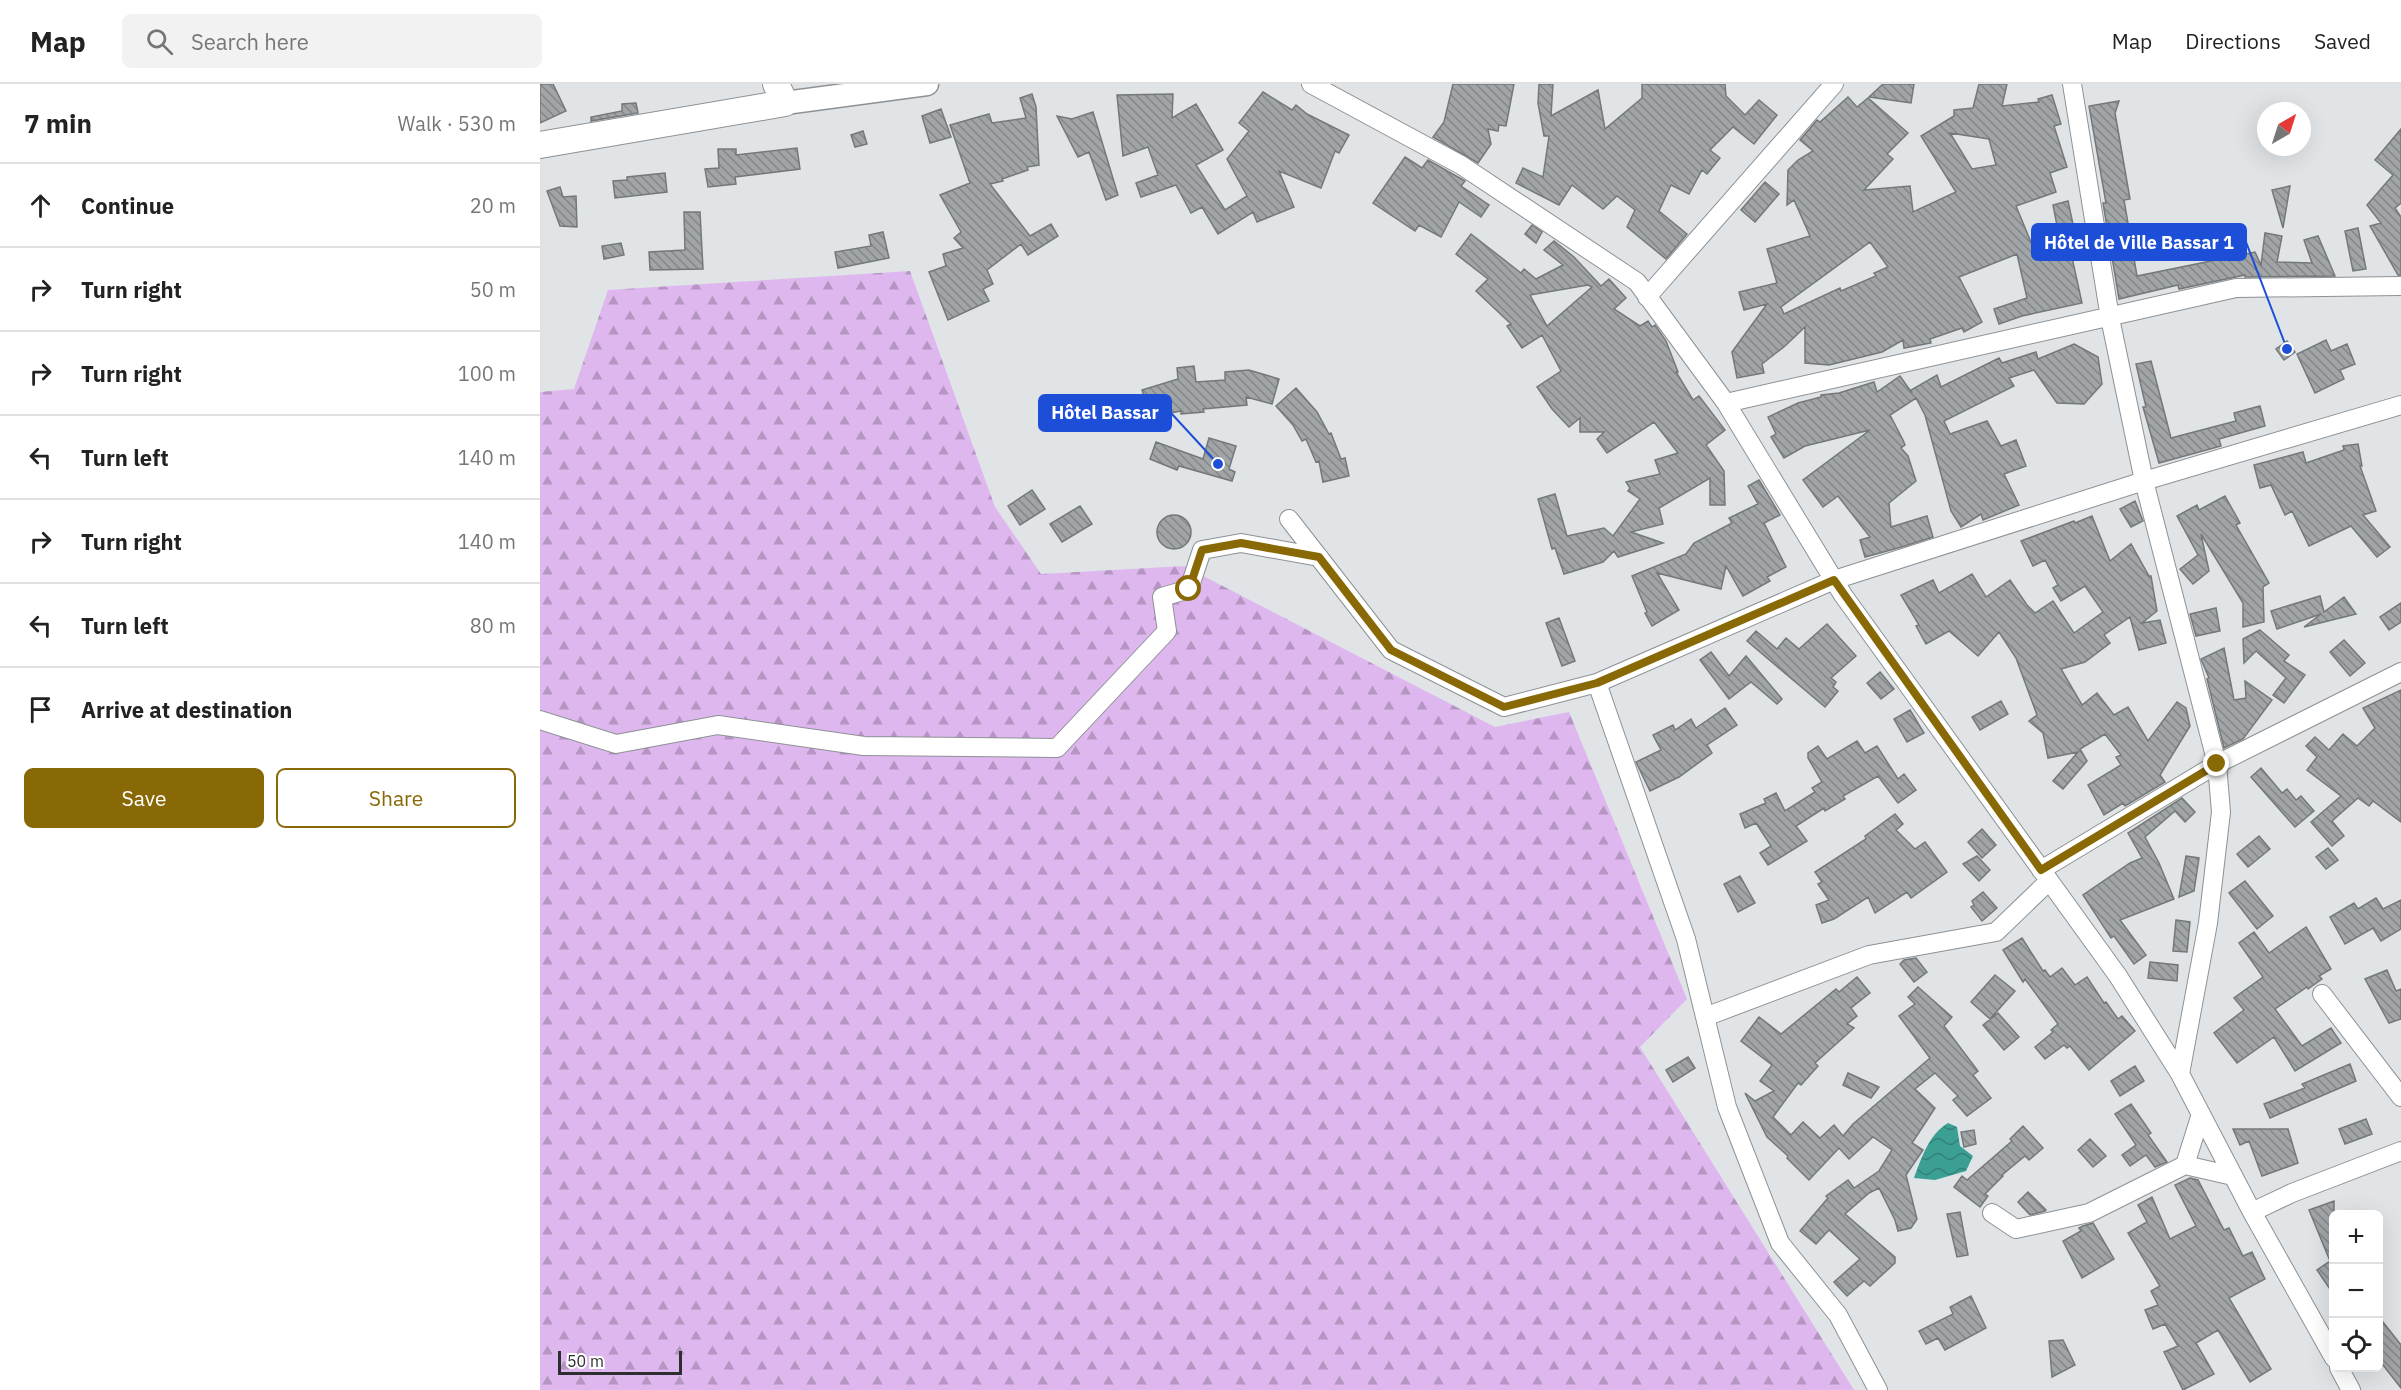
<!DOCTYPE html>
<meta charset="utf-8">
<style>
:root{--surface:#fff;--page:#f2f2f2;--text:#222;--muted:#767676;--line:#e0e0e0;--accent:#896806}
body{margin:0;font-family:"IBM Plex Sans",sans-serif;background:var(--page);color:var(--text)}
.controls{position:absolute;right:18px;bottom:18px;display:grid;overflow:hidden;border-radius:9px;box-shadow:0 6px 24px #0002}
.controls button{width:54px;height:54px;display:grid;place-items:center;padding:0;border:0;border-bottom:2px solid var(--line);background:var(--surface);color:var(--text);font:30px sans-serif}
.compass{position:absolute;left:1717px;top:18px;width:54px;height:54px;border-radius:50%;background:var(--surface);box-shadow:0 6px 24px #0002;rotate:39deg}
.scale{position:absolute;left:18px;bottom:15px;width:124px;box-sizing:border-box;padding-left:6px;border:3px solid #2d2e2f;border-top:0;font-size:16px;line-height:21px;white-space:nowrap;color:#2d2e2f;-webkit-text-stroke:4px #fff;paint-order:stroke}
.stop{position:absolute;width:18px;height:18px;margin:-14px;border:4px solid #896806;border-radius:50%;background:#fff}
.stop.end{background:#896806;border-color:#fff;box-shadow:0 2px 6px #0008}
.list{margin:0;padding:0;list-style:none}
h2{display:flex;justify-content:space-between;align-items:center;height:78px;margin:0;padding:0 24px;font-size:26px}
h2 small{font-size:20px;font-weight:400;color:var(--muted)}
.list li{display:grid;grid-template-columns:39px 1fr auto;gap:18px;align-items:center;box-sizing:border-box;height:84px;padding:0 24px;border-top:2px solid var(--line)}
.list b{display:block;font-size:22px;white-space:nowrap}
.list em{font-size:20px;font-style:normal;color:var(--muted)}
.actions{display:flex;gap:12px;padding:18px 24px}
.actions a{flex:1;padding:14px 0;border:2px solid var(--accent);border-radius:9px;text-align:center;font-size:21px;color:var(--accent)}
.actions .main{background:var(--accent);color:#fff}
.icon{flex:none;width:33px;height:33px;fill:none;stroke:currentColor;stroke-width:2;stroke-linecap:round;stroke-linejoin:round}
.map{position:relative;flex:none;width:1861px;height:1306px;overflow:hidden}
header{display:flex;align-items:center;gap:36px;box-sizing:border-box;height:84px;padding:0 30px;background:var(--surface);border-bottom:2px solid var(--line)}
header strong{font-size:28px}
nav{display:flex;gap:33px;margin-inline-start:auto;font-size:21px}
.search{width:420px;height:54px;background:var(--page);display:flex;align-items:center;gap:15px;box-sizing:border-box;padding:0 21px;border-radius:9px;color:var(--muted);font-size:22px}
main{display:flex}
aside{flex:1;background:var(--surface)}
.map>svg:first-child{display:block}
</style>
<header>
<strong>Map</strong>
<div class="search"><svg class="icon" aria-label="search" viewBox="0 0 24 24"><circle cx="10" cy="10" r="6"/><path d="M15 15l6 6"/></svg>Search here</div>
<nav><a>Map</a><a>Directions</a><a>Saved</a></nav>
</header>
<main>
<aside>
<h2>7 min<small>Walk · 530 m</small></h2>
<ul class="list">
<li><svg class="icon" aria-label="ahead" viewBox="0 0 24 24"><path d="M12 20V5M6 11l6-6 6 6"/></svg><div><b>Continue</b></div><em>20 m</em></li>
<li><svg class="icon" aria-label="right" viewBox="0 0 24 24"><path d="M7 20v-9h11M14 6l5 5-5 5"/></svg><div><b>Turn right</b></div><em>50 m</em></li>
<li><svg class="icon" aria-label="right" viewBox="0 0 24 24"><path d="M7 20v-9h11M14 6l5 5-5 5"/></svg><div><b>Turn right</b></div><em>100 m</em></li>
<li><svg class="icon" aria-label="left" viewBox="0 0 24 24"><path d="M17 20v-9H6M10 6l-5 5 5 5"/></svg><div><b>Turn left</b></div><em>140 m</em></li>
<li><svg class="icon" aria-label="right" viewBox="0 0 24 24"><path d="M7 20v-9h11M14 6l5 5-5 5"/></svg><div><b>Turn right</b></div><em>140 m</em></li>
<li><svg class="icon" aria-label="left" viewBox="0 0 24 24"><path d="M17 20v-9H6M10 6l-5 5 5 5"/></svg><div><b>Turn left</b></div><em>80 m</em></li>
<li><svg class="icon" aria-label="arrive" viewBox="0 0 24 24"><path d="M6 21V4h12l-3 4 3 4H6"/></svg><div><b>Arrive at destination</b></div></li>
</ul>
<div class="actions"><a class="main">Save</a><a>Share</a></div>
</aside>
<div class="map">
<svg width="1861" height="1306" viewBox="0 0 1861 1306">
<defs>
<pattern id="forest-firs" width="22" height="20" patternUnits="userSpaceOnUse" patternTransform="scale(1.5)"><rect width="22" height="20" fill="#dfb7ef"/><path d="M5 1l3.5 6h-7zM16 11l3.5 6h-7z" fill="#b595c2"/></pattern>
<pattern id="water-waves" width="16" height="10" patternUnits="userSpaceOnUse" patternTransform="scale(1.5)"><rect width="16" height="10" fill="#3b9f94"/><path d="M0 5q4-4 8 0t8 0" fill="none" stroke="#328279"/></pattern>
<pattern id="building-back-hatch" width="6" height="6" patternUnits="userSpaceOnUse" patternTransform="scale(1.5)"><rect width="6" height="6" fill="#a1a5a7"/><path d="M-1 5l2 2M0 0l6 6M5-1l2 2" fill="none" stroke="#848788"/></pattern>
</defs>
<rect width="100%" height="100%" fill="#e0e4e7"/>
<path fill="url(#forest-firs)" d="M370 187 455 423 501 490 644 482 955 643 1029 628 1147 915 1100 963 1314 1306H0V308L34 305 68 206Z"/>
<path fill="url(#water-waves)" d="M1408 1039 1417 1043 1420 1062 1433 1072 1426 1087 1395 1096 1374 1094C1381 1075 1389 1050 1408 1039Z"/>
<path fill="url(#building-back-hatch)" stroke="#74787a" stroke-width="1.5" fill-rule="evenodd" d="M0 0H13L26 27 0 39Z
M913 0H974L966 42 959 41 958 47 948 45 951 60 938 79 893 53 904 38Z
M999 0H1013L1011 32 1058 6 1065 45 1102 14V0H1185L1186 12 1205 31 1219 16 1237 31 1214 60 1193 43 1170 66 1180 74 1167 90 1162 86 1149 110 1131 101 1119 127 1147 150 1126 175 1087 143 1095 126 1077 112 1063 125 1032 101 1019 121 976 99 983 84 1003 93 1009 52H1004L998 19Z
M1343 0H1374L1371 19 1329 13Z
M1439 0H1467L1462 22 1499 18 1498 15 1512 11 1521 40 1514 42 1527 83 1510 89 1516 108 1476 122 1495 168 1521 162 1513 121 1528 117 1539 168 1531 169 1542 219 1482 232 1459 240 1454 225 1487 214 1477 170 1419 193 1442 238 1424 248 1422 244 1390 255 1391 259 1364 264 1363 256 1342 268 1289 281 1265 279V243L1245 262 1222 280 1224 289 1197 294 1192 268 1227 220 1204 226 1199 208 1237 199 1227 165 1270 152 1254 116 1247 121 1248 86 1258 76 1273 67 1260 56 1277 36 1280 38 1308 13 1317 23 1328 14 1368 49 1347 70 1353 75 1324 106 1370 102 1373 128 1416 108 1381 52 1414 32V26L1433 24ZM1410 49 1449 55 1456 81 1432 85ZM1330 158 1348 183 1334 189 1336 192 1301 207 1300 204 1244 230 1241 223Z
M723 8 752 26 756 21 767 30 809 51 799 69 795 67 781 104 739 87 754 123 717 138 713 128 678 150 662 123 651 129 636 101 601 113 596 99 618 91 608 63 583 72 577 11 633 10 632 34 656 20 683 66 656 81 685 126 707 112 687 75 709 47 699 39Z
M492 10 496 23 499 81 487 83 488 86 462 95 463 97 450 100 490 152 511 140 518 152 488 171 481 160 447 186 453 200 443 205 449 217 408 236 389 188 406 182 403 170 423 164 414 154 421 148 400 111 430 99 410 41 449 30 452 39 486 34 480 14Z
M1579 17 1575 29 1590 115 1584 116 1597 192 1715 168 1721 181 1725 149 1742 152 1737 178 1772 179 1764 156 1778 152 1795 192 1705 193V191L1639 205 1638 201 1579 215 1563 119H1566L1549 22Z
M96 19 98 29 51 37V33L82 27V20Z
M401 25 411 53 390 59 382 32Z
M553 28 578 111 566 116 549 68 538 73 517 32 532 35Z
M1861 45V119L1855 124 1861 133V191H1858L1830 142 1841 139 1827 121 1853 91 1835 76Z
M323 47 327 60 315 63 311 51Z
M257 64 260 85 195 93 196 100 168 103 165 85 179 84 178 65H196V71Z
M865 73 882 84 888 76 925 97 921 102 949 121 941 133 919 118 901 153 879 141 875 147 833 119Z
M125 89 127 108 75 114 73 97 87 96V93Z
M1225 98 1239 110 1215 138 1201 126Z
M1750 102 1743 144 1732 106Z
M20 103 23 113 36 112 37 143 20 142 7 107Z
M144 128H160L163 185 110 186 109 168 145 166Z
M992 141 1002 148 996 159 985 150Z
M1818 144 1826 185 1813 187 1805 147Z
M343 148 349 174 298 184 295 168 331 162 329 151Z
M931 150 981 189 984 185 996 195 1023 181 1004 166 1014 157 1034 173 1061 202 1069 195 1086 214 1074 225 1100 242 1108 237 1112 243 1115 241 1126 257 1138 288H1136L1153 316 1159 312 1185 346 1166 361 1184 387 1185 421H1170V394L1119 424 1123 440 1091 448 1123 459 1078 473 1074 467 1063 478 1024 490 1015 464 1012 465 998 415 1015 410 1027 452 1064 444 1073 452 1100 415 1088 407 1090 404 1086 398 1120 390 1115 376 1138 369 1114 338 1067 369 1057 355 1064 348H1040V334L1029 343 1012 325 997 303 1021 287 1002 251 982 264 967 242 971 240 936 207 948 195 916 170ZM1048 201 1052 203 1007 242 990 211Z
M81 159 84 171 64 175 62 162Z
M1786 256 1791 267 1807 260 1815 280 1800 286 1804 295 1775 309 1757 270Z
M1747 257 1755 268 1744 276 1736 265Z
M1534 260 1558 273 1562 300 1544 320 1517 319 1494 286 1469 294 1474 302 1404 337 1410 350 1447 337 1461 362 1476 356 1486 382 1464 390 1479 421 1443 436 1441 430 1421 443 1411 427 1385 331 1376 314 1350 331 1363 356 1365 361 1361 364 1368 372 1376 397 1349 419 1351 443 1387 432 1393 453 1365 462 1325 473 1320 456 1330 453 1298 412 1283 423 1263 396 1330 346 1265 362 1244 374 1231 353 1236 350 1228 333 1258 319 1281 313V311L1299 309 1334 298 1337 308 1360 292 1372 309 1371 306 1397 291 1401 303 1459 274 1462 279 1496 268 1498 275Z
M1611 277 1631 354 1696 337 1694 329 1720 322 1725 342 1679 355 1681 362 1619 379 1603 323H1606L1596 280Z
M654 282 656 298 685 296V288L709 286 739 295 732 320 706 313 707 321 663 325 664 328 641 330V327L611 333 602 306 638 295 637 284Z
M756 304 777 328 789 350 791 349 801 375 805 374 809 392 783 398 779 377 776 378 766 355 762 357 753 341 736 322Z
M669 354 696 362 689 385 695 388 692 397 639 382 637 386 610 375 616 358 663 375Z
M1818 360 1822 382H1820L1836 427 1823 431 1850 463 1837 473 1811 442 1769 462 1752 427 1745 431 1731 401 1720 404 1714 381 1763 368 1766 379 1804 366 1803 362Z
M1219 396 1240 431 1224 439 1246 483 1227 493 1230 497 1203 512 1186 482 1181 505 1117 489 1139 526 1112 542 1105 529 1107 528 1092 492 1146 470 1154 459 1192 439 1189 434 1218 420 1208 402Z
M492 406 505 425 480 441 468 422Z
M1685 412 1700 439 1696 441 1729 499 1723 503 1724 538 1703 543V519L1661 450 1669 487 1653 500 1640 485 1658 471 1637 432 1657 421 1659 426Z
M1595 417 1603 437 1591 443 1580 425Z
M540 422 552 440 522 458 510 440Z
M617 448a17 17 0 1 1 34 0a17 17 0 1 1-34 0Z
M1552 432 1570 477 1591 460 1609 492H1611L1617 527 1602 539 1620 536 1626 559 1599 566 1590 533 1564 551 1570 559 1545 578 1521 585 1542 621 1557 609 1574 631 1588 623 1608 657 1637 618 1646 624 1650 642 1620 691 1625 698 1585 722 1583 719 1564 731 1548 701 1581 681 1576 673 1581 671 1565 650 1540 665 1547 677 1523 705 1513 697 1538 668 1508 674 1503 649 1489 637 1497 631 1476 574 1459 548 1438 572 1409 547 1386 560 1376 542 1379 541 1361 511 1393 496 1399 509 1432 490 1446 513 1470 496 1487 521 1495 529 1513 517 1534 549 1563 528 1545 502 1521 517 1513 504 1518 501 1505 476 1493 482 1481 457 1534 437 1535 439Z
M1780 512 1784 528 1804 513 1816 530 1764 543 1781 530 1737 545 1731 527Z
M1861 519V538L1849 546 1840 533Z
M1676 524 1680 547 1656 552 1650 530Z
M1019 534 1035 577 1022 582 1006 539Z
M1287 540 1316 572 1291 594 1296 598 1293 603 1298 607 1285 623 1207 557 1216 547 1237 565 1246 554 1259 565Z
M1720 546 1749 571 1744 577 1765 591 1744 619 1733 611 1746 594 1716 567 1704 579 1703 555Z
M1804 556 1825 579 1810 592 1790 568Z
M1684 564 1694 616 1706 614 1705 597 1732 616 1703 655 1684 664 1667 595 1669 594 1661 575Z
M1171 568 1189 592 1206 572 1242 615 1237 620 1211 598 1189 615 1160 576Z
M1340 588 1354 605 1341 615 1327 599Z
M1861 606V738L1833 717 1829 722 1818 714 1792 737 1804 752 1792 762 1771 738 1801 712 1767 686 1777 673 1766 662 1775 653 1789 666 1803 650 1817 662 1835 644 1823 624Z
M1461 617 1468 630 1440 646 1432 633Z
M1185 624 1197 641 1167 661 1172 669 1139 693 1110 707 1096 678 1121 666 1113 651 1133 641 1135 646 1151 635 1156 644Z
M1370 626 1384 649 1367 658 1354 635Z
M1317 657 1325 669 1337 662 1358 695 1364 690 1376 706 1358 719 1338 692 1303 712 1305 715 1285 727 1284 724 1256 742 1267 757 1228 781 1220 769 1231 762 1216 739 1205 744 1200 730 1226 719 1224 715 1236 709 1245 727 1275 708 1272 704 1282 698 1268 674V669L1278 662 1287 675Z
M1721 684 1742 709 1747 705 1756 716 1761 712 1774 727 1755 743 1711 693Z
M1642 714 1655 728 1645 738 1635 727 1605 753 1619 779 1634 815 1580 836 1606 871 1594 880 1574 852 1571 854 1543 811 1590 779 1602 774 1588 749Z
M1355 730 1363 740 1356 746 1375 765 1385 758 1407 788 1371 814 1367 808 1335 829 1328 813 1294 835 1282 839 1276 821 1289 816 1278 800 1282 798 1275 788 1326 755 1325 752Z
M1442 745 1456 761 1442 774 1428 758Z
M1719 752 1730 765 1708 783 1697 770Z
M1788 764 1798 776 1786 785 1776 773Z
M1437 772 1450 786 1439 797 1423 780Z
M1646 772 1659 774 1654 807 1639 813Z
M1200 792 1215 819 1198 828 1184 800Z
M1705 797 1733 832 1717 845 1689 809Z
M1443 808 1457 824 1442 837 1431 823 1434 821 1432 817Z
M1836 814 1843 825 1861 816V845L1841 857 1833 844 1805 860 1790 833 1814 819 1818 825Z
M1636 836 1650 838 1647 868 1633 867Z
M1766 843 1791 885 1779 892 1782 895 1768 905 1767 903 1735 925 1762 962 1791 944 1801 959 1755 987 1734 953 1697 979 1674 949 1704 926 1694 914 1723 893 1699 859 1714 848 1729 869Z
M1482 854 1503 887 1505 886 1510 893 1522 884 1535 901 1547 893 1564 919 1566 918 1578 935 1582 932 1595 947 1549 986 1530 962 1527 964 1524 961 1505 975 1495 963 1513 948 1511 946 1518 940 1485 895 1483 898 1463 866Z
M1376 874 1387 888 1374 898 1360 880 1364 876Z
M1610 878 1638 881 1637 897 1608 894Z
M1847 886 1856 907 1861 905V935L1849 939 1825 895Z
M1455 891 1475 907 1450 935 1431 918Z
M1317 893 1330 909 1311 924 1317 932 1307 940 1314 944 1275 979 1278 982 1261 1001 1258 999 1233 1033 1251 1051 1263 1038 1280 1054 1294 1041 1303 1052 1313 1040 1390 974 1359 932 1375 920 1368 913 1378 903 1412 933 1404 942 1438 987 1433 991 1451 1014 1427 1032 1413 1016 1418 1012 1395 989 1375 1005 1395 1024 1372 1059 1383 1066 1366 1091 1377 1135 1371 1144 1358 1147 1355 1136 1339 1104 1329 1109 1305 1130 1355 1173V1179L1330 1202 1324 1197 1307 1212 1294 1198 1320 1175 1289 1146 1276 1160 1260 1147 1288 1114 1286 1112 1308 1096 1314 1104 1339 1087 1352 1066 1333 1053 1309 1075 1299 1064 1269 1096 1247 1074 1248 1072 1227 1053 1205 1009 1215 1017 1234 1007 1220 997 1232 981 1201 957 1219 933 1241 950 1296 905 1299 908Z
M1458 929 1479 953 1464 966 1443 941Z
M1148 973 1155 984 1133 998 1126 986Z
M1810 980 1816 997 1730 1034 1724 1020 1765 1004 1762 1000Z
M1595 982 1604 997 1580 1012 1571 997Z
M1308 989 1339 1003 1331 1014 1303 1001Z
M1591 1020 1611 1049 1608 1051 1627 1078 1615 1083 1606 1071 1590 1082 1582 1071 1596 1061 1575 1030Z
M1826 1035 1832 1050 1805 1060 1799 1045Z
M1483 1042 1503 1064 1489 1076 1485 1072 1462 1091 1463 1092 1445 1110 1448 1112 1440 1123 1414 1103 1422 1092 1427 1096 1472 1057 1470 1055Z
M1693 1045H1748L1758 1079 1722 1092 1709 1057 1700 1061Z
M1434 1046 1436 1060 1424 1063 1421 1048Z
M1550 1055 1566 1072 1553 1083 1538 1066Z
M1650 1094 1658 1096 1684 1146 1689 1144 1703 1172 1712 1168 1725 1195 1689 1214 1731 1285 1710 1298 1678 1246 1656 1259 1674 1290 1643 1306 1624 1268 1638 1262 1625 1240 1613 1245 1605 1226 1618 1221 1611 1207 1620 1202 1588 1149 1607 1138 1598 1121 1612 1113 1630 1155 1656 1142 1635 1101Z
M1488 1108 1506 1126 1505 1127 1490 1131 1478 1118Z
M1794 1117V1211L1777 1186 1790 1177 1769 1126Z
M1420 1128 1428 1171 1417 1173 1407 1130Z
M1553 1139 1574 1175 1542 1194 1523 1157 1541 1147 1539 1144 1543 1142Z
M1431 1212 1446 1244 1405 1266 1398 1254 1386 1260 1379 1247 1413 1230 1410 1223Z
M1839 1233 1861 1261V1304L1839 1276Z
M1523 1256 1535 1281 1512 1293 1509 1257Z"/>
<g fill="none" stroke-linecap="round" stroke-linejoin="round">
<g stroke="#8e9194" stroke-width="20">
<path id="minor" d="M771 0 921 81 1097 198 1186 319 1303 511 1578 892 1640 990 1712 1128 1794 1274
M1532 0 1570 234 1604 397 1677 680 1681 728 1668 839 1640 990
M1107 213 1294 0
M1186 319 1696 204 1861 202
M749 435 851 566 964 623 1057 599 1294 496 1604 397 1861 321
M1057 599 1146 855 1187 1023 1240 1159 1298 1231 1338 1306
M0 636 76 660 178 641 324 662 517 664 627 547 622 513 649 505 662 466 701 459 779 473
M1501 786 1677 680 1861 588
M1782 910 1861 1013
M1165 933 1329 871 1456 848 1509 797
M1645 1081 1693 1092
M1712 1128 1752 1109 1861 1067
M1452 1129 1476 1145 1549 1129 1645 1081 1661 1030
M1799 1284 1811 1306"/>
</g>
<g stroke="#8e9194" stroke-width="25">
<path id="tertiary" d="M245 19 387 0"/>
</g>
<g stroke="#8e9194" stroke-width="28">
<path id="secondary" d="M0 61 245 19 236 0"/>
</g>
<use href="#minor" stroke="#fff" stroke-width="18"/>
<use href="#tertiary" stroke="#fff" stroke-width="22"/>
<use href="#secondary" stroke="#fff" stroke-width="26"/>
</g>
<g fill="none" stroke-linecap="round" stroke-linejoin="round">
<path stroke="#896806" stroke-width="8" d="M649 505 662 466 701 459 779 473 851 566 964 623 1057 599 1294 496 1501 786 1677 680"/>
</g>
<path fill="none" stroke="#1d4ed8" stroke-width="2" d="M1747 265L1706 158M678 380L631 329"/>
<g fill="#1d4ed8" stroke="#fff" stroke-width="2">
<circle cx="1747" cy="265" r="6"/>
<circle cx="678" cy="380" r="6"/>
</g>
<g fill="#1d4ed8" stroke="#1d4ed8" stroke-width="2">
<rect x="1492" y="140" width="214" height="36" rx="6"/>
<rect x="499" y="311" width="132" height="36" rx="6"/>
</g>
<g font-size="18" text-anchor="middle" font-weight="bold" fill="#fff">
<text x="1599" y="165">Hôtel de Ville Bassar 1</text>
<text x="565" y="335">Hôtel Bassar</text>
</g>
</svg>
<div class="controls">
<button>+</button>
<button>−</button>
<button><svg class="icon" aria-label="locate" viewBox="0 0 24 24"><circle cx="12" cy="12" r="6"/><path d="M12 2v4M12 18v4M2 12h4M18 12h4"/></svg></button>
</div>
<svg class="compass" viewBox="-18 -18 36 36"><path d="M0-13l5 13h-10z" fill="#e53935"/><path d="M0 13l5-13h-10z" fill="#767676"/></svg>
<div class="scale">50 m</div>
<div class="stop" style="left:649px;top:505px"></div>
<div class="stop end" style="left:1677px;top:680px"></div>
</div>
</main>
